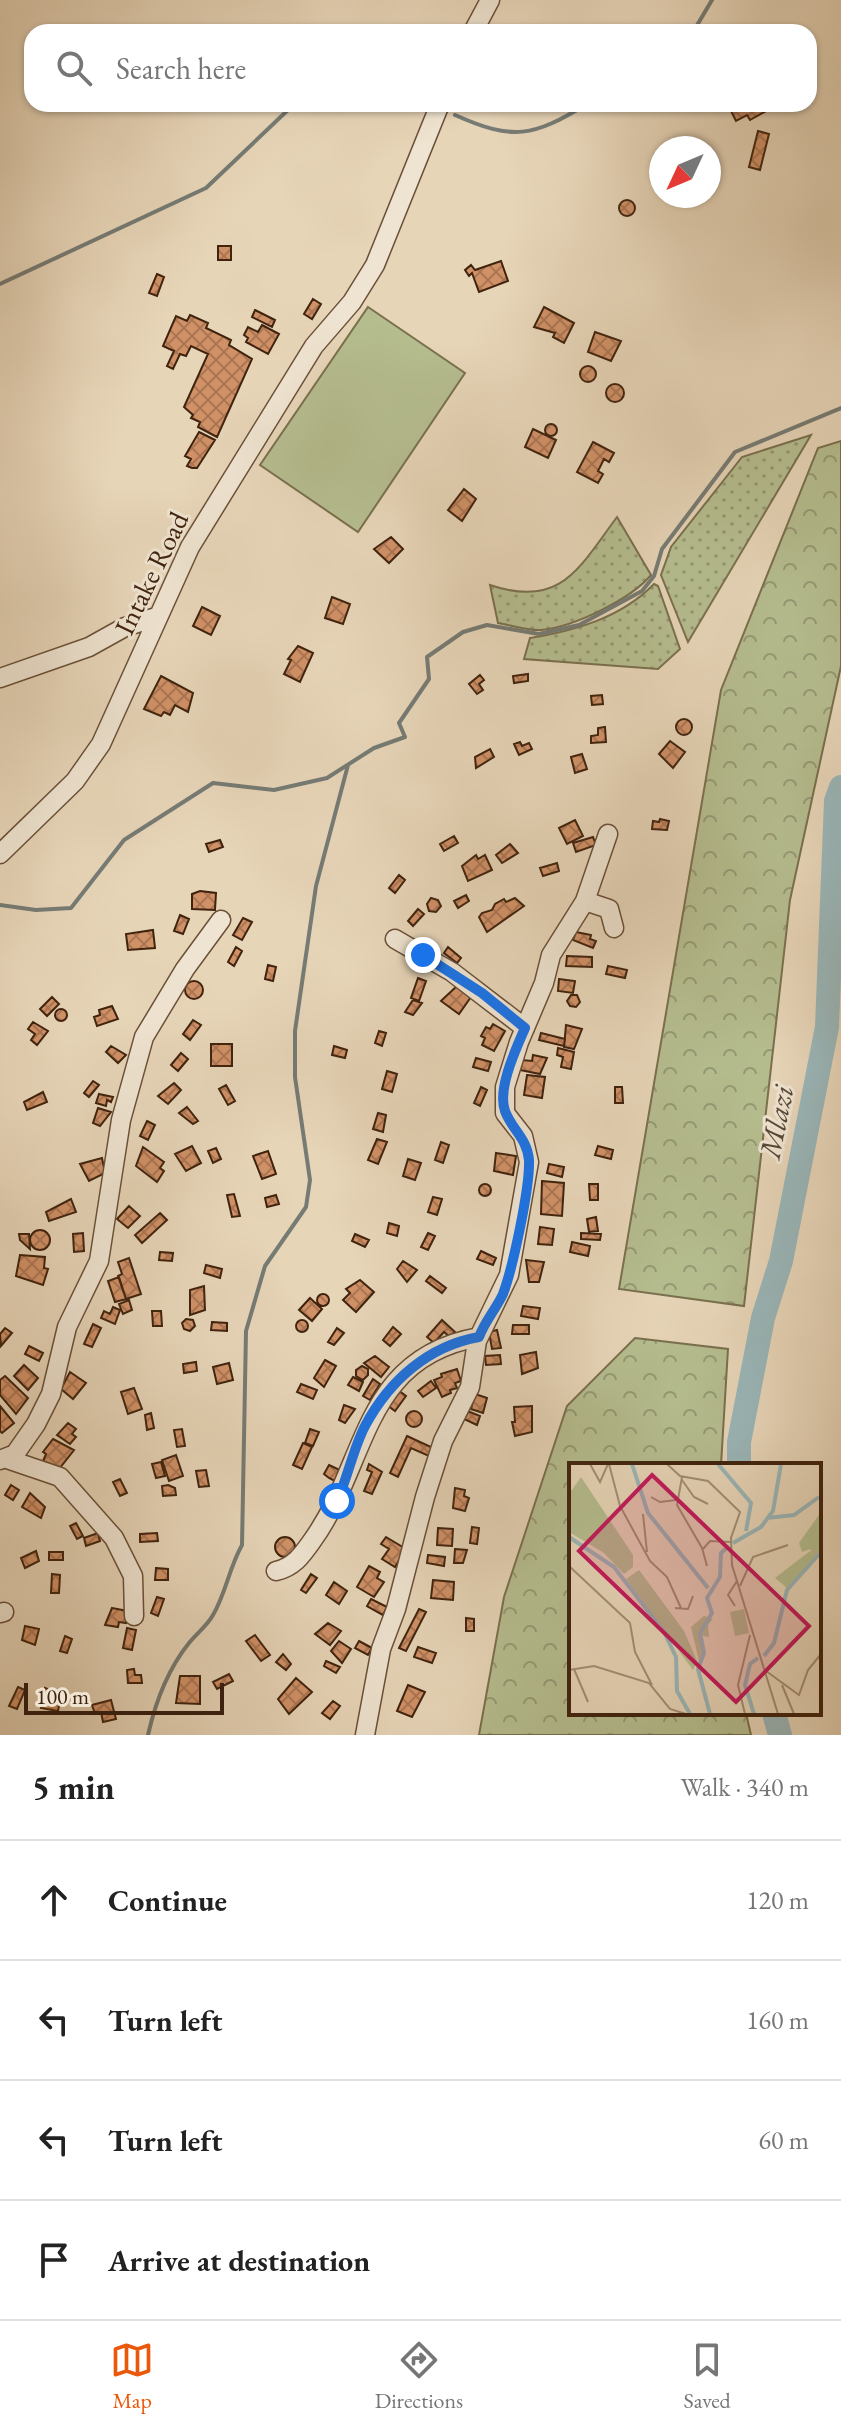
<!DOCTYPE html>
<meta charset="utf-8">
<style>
:root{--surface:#fff;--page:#f6f6f6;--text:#222;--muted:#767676;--line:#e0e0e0;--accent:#ea580c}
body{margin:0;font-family:"EB Garamond",serif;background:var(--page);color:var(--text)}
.compass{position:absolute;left:649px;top:136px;width:72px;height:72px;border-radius:50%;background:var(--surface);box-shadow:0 2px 6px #0004;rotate:226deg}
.scale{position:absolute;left:24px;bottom:20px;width:200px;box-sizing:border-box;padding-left:8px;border:4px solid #40230e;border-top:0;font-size:22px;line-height:28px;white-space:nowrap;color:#40230e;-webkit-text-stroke:6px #efe4d1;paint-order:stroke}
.stop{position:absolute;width:24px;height:24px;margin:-18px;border:6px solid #1a73e8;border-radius:50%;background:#fff}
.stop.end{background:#1a73e8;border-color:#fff;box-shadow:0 2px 8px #0008}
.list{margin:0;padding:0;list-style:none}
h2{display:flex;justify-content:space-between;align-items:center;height:104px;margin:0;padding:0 32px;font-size:34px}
h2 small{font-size:26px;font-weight:400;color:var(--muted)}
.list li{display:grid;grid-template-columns:52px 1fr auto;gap:24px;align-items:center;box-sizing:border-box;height:120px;padding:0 32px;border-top:2px solid var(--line)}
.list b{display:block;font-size:30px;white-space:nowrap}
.list em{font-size:26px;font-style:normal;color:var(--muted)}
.icon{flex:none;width:44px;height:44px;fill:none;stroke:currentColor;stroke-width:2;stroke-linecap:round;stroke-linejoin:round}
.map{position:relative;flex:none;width:841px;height:1735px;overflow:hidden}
.search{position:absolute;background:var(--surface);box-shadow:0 2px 6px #0004;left:24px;right:24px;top:24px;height:88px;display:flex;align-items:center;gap:20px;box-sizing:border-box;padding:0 28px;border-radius:24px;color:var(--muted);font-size:30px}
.sheet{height:584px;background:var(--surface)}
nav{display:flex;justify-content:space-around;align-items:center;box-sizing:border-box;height:112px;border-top:2px solid var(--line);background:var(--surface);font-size:22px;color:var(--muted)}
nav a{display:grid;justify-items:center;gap:4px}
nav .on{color:var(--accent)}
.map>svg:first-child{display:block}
</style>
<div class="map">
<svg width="841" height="1735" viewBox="0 0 841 1735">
<defs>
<pattern id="grass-dots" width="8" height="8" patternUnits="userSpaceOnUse" patternTransform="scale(2)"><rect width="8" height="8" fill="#b5bd8f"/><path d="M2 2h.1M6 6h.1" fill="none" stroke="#959973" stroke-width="1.8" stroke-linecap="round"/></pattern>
<pattern id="forest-crowns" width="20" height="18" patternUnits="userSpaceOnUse" patternTransform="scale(2)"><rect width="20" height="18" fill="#b5bd8f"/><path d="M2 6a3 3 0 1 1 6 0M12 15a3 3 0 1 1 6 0" fill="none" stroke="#959973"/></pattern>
<pattern id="building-cross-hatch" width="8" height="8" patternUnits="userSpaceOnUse" patternTransform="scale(2)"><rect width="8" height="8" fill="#d19167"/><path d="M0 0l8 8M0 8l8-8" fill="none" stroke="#ab7653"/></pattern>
</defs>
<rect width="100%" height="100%" fill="#e7d5b8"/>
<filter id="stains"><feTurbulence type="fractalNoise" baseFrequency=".0025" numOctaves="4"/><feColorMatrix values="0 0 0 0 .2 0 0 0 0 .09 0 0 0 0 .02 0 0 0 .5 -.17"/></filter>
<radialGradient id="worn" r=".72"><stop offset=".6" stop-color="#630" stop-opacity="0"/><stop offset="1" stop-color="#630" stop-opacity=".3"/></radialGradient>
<path fill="url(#grass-dots)" stroke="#7a704e" stroke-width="2" d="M811 435 688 642 661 575 671 547 742 457Z
M617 517 651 575C631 599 574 627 541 630 528 631 511 625 498 623L490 585C561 609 579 568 617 517Z
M654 584 658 586 680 649 658 669 524 659 530 638C574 631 621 618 654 584Z"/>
<path fill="url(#forest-crowns)" stroke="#7a704e" stroke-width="2" d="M841 441V666L790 900 744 1306 619 1289 721 690 818 448Z
M635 1338 728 1349 721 1465H571V1713H746L751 1735H479L504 1597 567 1406Z"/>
<path fill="#b5bd8f" stroke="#7a704e" stroke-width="2" d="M368 307 465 373 358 532 260 465Z"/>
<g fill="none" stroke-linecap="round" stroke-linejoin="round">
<path stroke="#767b74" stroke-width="4" d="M693 32 712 0
M455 115C513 141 533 137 587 104
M0 284 206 188 289 109 311 104
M0 905 36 910 71 908 124 840 213 783 274 790 327 778 374 748 405 737 399 723 429 679 427 657 463 632 487 625 539 634 579 625 642 591 654 576 662 549 735 452 841 408
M148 1735C155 1704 168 1669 189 1643 196 1634 207 1626 213 1615 226 1593 229 1568 242 1545L246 1331 265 1266 306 1207 310 1180 295 1077V1031L316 886 348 765"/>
<path stroke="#9ab6b8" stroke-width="24" d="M739 1465V1442L763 1318 781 1261 827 1027 836 801 841 787
M774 1713 780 1735"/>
</g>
<path fill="url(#building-cross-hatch)" stroke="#40230e" stroke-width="2" d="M744 104H764L768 110 750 120 747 115 736 121 731 111Z
M758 131 769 134 760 170 749 167Z
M619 208a8 8 0 1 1 16 0a8 8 0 1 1-16 0Z
M218 246H231V260H218Z
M501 261 508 281 479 292 472 273 469 276 465 270 471 265 475 270Z
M157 274 164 277 157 296 149 293Z
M313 299 321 304 312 319 304 314Z
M544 307 574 323 564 343 553 337 555 333 534 327Z
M255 310 275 320 272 327 252 317Z
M190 315 208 323 206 328 231 340 229 345 252 359 217 437 198 427 200 422 191 418 193 415 184 407 208 354 191 346 186 356 180 354 173 369 167 366 174 351 163 346 176 316 187 321Z
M262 325 279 334 268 354 246 342 248 338 244 335 248 327 258 332Z
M595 332 621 341 611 361 588 352Z
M580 374a8 8 0 1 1 16 0a8 8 0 1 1-16 0Z
M606 393a9 9 0 1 1 18 0a9 9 0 1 1-18 0Z
M545 430a6 6 0 1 1 12 0a6 6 0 1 1-12 0Z
M533 429 556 440 548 458 525 447Z
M199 432 215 440 197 468H192L187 466 191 459 185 456Z
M593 442 614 453 609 462 604 459 598 471 603 474 598 483 577 472Z
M464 489 476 499 462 521 448 510Z
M391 537 403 549 389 563 374 549Z
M332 597 350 604 343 624 325 618Z
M202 607 220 616 211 635 193 626Z
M298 646 313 653 300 682 284 674 291 660 288 659Z
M528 674V681L514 683 513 676Z
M480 675 484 680 479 684 483 690 477 694 469 684Z
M161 676 193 693 188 712 175 705 170 715 164 712 161 716 144 709Z
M602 695 603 704 592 705 591 696Z
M676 727a8 8 0 1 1 16 0a8 8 0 1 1-16 0Z
M605 727 606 742 591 743V736L598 735V728Z
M670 741 685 752 673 768 659 754Z
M520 742 522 746 529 743 532 749 519 755 514 744Z
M490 749 494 757 476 768 475 757Z
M582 754 587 769 575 773 571 757Z
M660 819 669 821 667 830 652 829 653 821 659 822Z
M575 820 583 836 567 844 559 828Z
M454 836 458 843 444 851 440 844Z
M593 837 596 845 576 852 573 843Z
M220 840 223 847 209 852 206 844Z
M510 844 518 853 502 863 496 855Z
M476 855 478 859 485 855 492 870 468 881 462 866Z
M557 863 559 871 543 876 540 868Z
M399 875 405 880 395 893 389 888Z
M200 891 216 893 215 910 192 909V894Z
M466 895 469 901 458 908 454 901Z
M431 898 438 900 441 906 436 912 429 911 427 904Z
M515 898 524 906 487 932 479 917 482 913 492 910 495 904 504 899 506 902Z
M418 909 424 914 413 926 408 921Z
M180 915 189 919 183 934 174 931Z
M243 918 252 922 242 940 233 935Z
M153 930 155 948 128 950 126 934Z
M576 932 591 935 590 939 596 941 593 948 573 940Z
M236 947 242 951 234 966 228 962Z
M448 947 461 958 457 963 444 953Z
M567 956 592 957V967L566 966Z
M268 965 276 967 273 981 265 979Z
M608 966 627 970 625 978 606 974Z
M418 978 426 981 419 1001 411 998Z
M559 979 575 981 573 993 558 991Z
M185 990a9 9 0 1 1 18 0a9 9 0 1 1-18 0Z
M459 984 473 994 459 1014 441 1001Z
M571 995H577L580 1002 576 1007 570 1006 567 1001Z
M52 997 59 1004 47 1016 40 1009Z
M413 1000 422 1003 413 1015 405 1012Z
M112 1006 118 1019 97 1026 94 1017 100 1015 99 1010Z
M55 1015a6 6 0 1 1 12 0a6 6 0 1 1-12 0Z
M193 1020 201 1025 190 1040 183 1034Z
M33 1022 48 1031 37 1045 31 1040 35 1034 28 1029Z
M493 1024 505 1031 494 1051 482 1045 485 1038 481 1036 486 1027 490 1029Z
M566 1025 582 1029 574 1049 564 1047Z
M379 1031 386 1033 382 1046 375 1043Z
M541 1033 565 1039 564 1046 539 1040Z
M211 1044H232V1066H211Z
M111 1046 126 1055 118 1063 106 1052Z
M334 1046 347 1050 345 1058 332 1055Z
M558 1048 574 1052 571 1069 561 1067 563 1057 557 1055Z
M181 1053 188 1059 178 1071 171 1065Z
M533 1055 547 1058 540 1074 520 1070 522 1060 532 1061Z
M476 1058 491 1062 488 1071 473 1067Z
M387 1071 397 1074 392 1092 382 1089Z
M527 1075 545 1077 542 1098 524 1095Z
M93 1081 99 1085 89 1097 84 1093Z
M174 1083 181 1090 168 1104 158 1096Z
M226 1085 235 1101 228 1105 219 1089Z
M481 1087 487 1090 480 1106 474 1103Z
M615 1087H622L623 1103H615Z
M43 1092 47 1102 27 1110 24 1102Z
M99 1094 113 1097 111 1102 107 1100 106 1106 96 1103Z
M187 1107 198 1121 193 1124 179 1113Z
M98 1108 111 1112 100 1126 93 1123Z
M378 1113 386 1115 383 1132 373 1129Z
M147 1121 155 1125 148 1140 140 1136Z
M377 1139 387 1142 378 1164 368 1160Z
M441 1142 449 1145 443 1163 435 1160Z
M192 1146 201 1163 186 1171 175 1154Z
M598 1146 613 1150 611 1159 595 1155Z
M143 1147 164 1162 160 1168 164 1171 157 1182 136 1166Z
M216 1148 221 1159 213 1163 208 1151Z
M268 1151 276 1174 262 1179 253 1156Z
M496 1153 516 1156 513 1175 494 1171Z
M102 1158 105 1173 89 1181 80 1164Z
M408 1159 421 1163 415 1180 403 1176Z
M549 1164 564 1167 562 1177 547 1173Z
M542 1181 564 1183 562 1216 541 1214Z
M479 1190a6 6 0 1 1 12 0a6 6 0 1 1-12 0Z
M589 1184H598V1200H590Z
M234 1194 240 1216 232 1217 227 1195Z
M276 1195 279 1204 267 1207 265 1198Z
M433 1197 442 1199 437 1215 428 1212Z
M71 1199 76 1212 49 1221 46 1212Z
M129 1206 140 1216 128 1228 117 1219Z
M160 1213 167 1220 142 1243 135 1235Z
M596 1217 598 1231 589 1232 587 1219Z
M389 1223 399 1226 397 1236 387 1233Z
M540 1227 554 1229 552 1245 538 1244Z
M30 1240a10 10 0 1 1 20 0a10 10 0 1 1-20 0Z
M83 1233 84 1251 74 1252 73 1234Z
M428 1233 435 1236 428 1250 421 1247Z
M581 1233 601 1234 600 1240 581 1239Z
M19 1234H29L30 1249 20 1240Z
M355 1234 369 1240 365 1247 352 1241Z
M572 1242 590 1246 588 1256 570 1252Z
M481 1251 496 1258 493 1265 477 1259Z
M160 1252 173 1253 172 1261 159 1260Z
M20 1255 45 1257 44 1268 48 1269 43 1285 16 1276Z
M129 1258 141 1294 126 1299 118 1276 122 1274 118 1262Z
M526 1260 544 1262 539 1282H529Z
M403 1261 417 1270 407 1282 397 1269Z
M206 1265 222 1269 220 1278 204 1273Z
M430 1276 446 1288 442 1293 426 1281Z
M119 1277 126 1299 115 1302 108 1281Z
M360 1280 374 1292 356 1312 343 1300 350 1293 346 1289Z
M204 1286 205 1310 190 1315V1290Z
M317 1300a6 6 0 1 1 12 0a6 6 0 1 1-12 0Z
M310 1298 322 1309 312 1321 299 1310Z
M129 1300 132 1310 123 1314 119 1304Z
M523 1306 540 1308 538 1319 521 1316Z
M113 1307 120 1310 115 1324 101 1318 104 1311 110 1314Z
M152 1311H161L162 1326H153Z
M186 1319 193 1320 195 1326 190 1331 184 1329 182 1323Z
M296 1326a6 6 0 1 1 12 0a6 6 0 1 1-12 0Z
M442 1320 455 1332 450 1337 444 1332 434 1343 427 1337Z
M212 1322 227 1323V1331L211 1330Z
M93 1324 101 1328 92 1347 84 1344Z
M513 1325H529V1334H512Z
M393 1327 401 1334 390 1346 383 1340Z
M5 1328 12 1333 1 1346 0 1334Z
M337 1328 344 1333 334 1345 328 1342Z
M497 1330 501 1348 492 1349 489 1332Z
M29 1346 43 1353 39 1361 25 1354Z
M536 1352 538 1368 522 1374 520 1355Z
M500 1355 501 1364 486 1365 485 1356Z
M375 1356 389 1367 381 1377 364 1363Z
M325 1360 336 1366 324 1387 314 1378Z
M196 1362 197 1371 184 1373 183 1364Z
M229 1363 233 1380 217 1384 213 1367Z
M24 1365 38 1378 28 1390 14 1376Z
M362 1366 368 1369V1375L363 1380 356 1376V1370Z
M457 1369 461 1381 455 1383 457 1388 450 1390 451 1393 442 1397 434 1380 442 1377 441 1374Z
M70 1372 86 1383 73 1399 61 1389Z
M5 1376 28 1398 16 1414 0 1395V1380Z
M353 1377 363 1382 359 1391 348 1385Z
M373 1379 380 1384 370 1400 363 1396Z
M431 1381 436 1388 423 1397 418 1391Z
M301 1384 317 1390 313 1399 297 1392Z
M134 1388 142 1409 128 1414 121 1392Z
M398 1390 406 1396 395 1411 387 1405Z
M475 1394 487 1398 483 1413 471 1409Z
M344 1405 355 1409 345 1423 339 1420Z
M0 1406 14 1423 2 1433 0 1431Z
M532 1406V1432L515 1436 512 1422H515L514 1407Z
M465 1410 480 1416 477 1425 462 1418Z
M406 1419a8 8 0 1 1 16 0a8 8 0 1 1-16 0Z
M151 1413 154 1428 147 1430 145 1415Z
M68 1423 76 1429 72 1434 76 1437 70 1444 57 1435Z
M182 1429 185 1446 177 1447 174 1430Z
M310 1429 319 1432 313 1446 305 1443Z
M407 1436 433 1448 429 1456 411 1448 398 1477 390 1473Z
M53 1439 74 1450 59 1469 43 1461 46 1454 43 1452Z
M303 1443 312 1447 302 1469 293 1465Z
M176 1455 183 1476 169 1481 162 1460Z
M161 1462 165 1476 156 1478 152 1464Z
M369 1464 382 1472 372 1494 364 1491 372 1472 367 1470Z
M329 1465 344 1472 335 1481 329 1478 324 1474Z
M206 1470 209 1486 199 1487 196 1471Z
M120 1479 127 1493 120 1496 113 1482Z
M11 1485 19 1490 13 1500 5 1495Z
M168 1485 175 1488 176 1495 163 1496 162 1486Z
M455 1488 465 1490 464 1496 469 1498 465 1511 453 1508Z
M30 1493 45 1507 41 1518 22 1507Z
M76 1523 83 1536 77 1539 70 1526Z
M472 1527 479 1528 477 1544 470 1543Z
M438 1528 453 1529 452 1546 437 1545Z
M98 1533 100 1541 86 1546 84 1538Z
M157 1533 158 1541 140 1542V1534Z
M386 1537 406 1549 395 1567 382 1559 389 1549 381 1544Z
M275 1547a10 10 0 1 1 20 0a10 10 0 1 1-20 0Z
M455 1549 467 1550 463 1563H454Z
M36 1551 39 1561 25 1568 21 1558Z
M49 1552H63V1560H49Z
M428 1555 445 1557 444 1566 427 1563Z
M369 1566 380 1572 377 1578 384 1582 374 1597 357 1587Z
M156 1568 168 1569V1580H155Z
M52 1574 60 1575 59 1593H51Z
M311 1574 317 1578 306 1593 301 1590Z
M433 1580 454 1582 453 1600 431 1598Z
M334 1582 347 1591 339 1604 326 1595Z
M157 1597 164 1599 158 1616 151 1613Z
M371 1599 387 1607 383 1615 367 1606Z
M112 1608 128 1611 126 1623 119 1622 118 1627 105 1625Z
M419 1609 426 1612 406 1651 399 1648Z
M466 1618 474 1619V1631H466Z
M328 1623 341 1631 330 1645 315 1634Z
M25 1626 39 1629 35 1645 22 1640Z
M127 1628 136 1630 132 1650 123 1648Z
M255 1635 270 1655 261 1661 246 1641Z
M65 1636 72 1639 67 1653 60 1651Z
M339 1641 351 1649 342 1663 331 1651Z
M359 1641 372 1648 368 1655 355 1648Z
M418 1647 436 1653 432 1663 414 1657Z
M283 1654 291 1664 286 1670 276 1662Z
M326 1661 340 1667 336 1673 324 1666Z
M134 1669 135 1675H141L142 1683H128L127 1670Z
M229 1674 233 1681 217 1689 213 1682Z
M180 1676H200V1704L176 1703Z
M296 1678 312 1692 289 1714 278 1699Z
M408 1685 425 1692 412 1717 397 1711Z
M18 1687 25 1690 17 1709 9 1706Z
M45 1688 61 1695 58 1711 41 1708Z
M111 1700 116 1719 103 1722 101 1712 95 1714 92 1705Z
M333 1701 340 1706 330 1719 322 1713Z"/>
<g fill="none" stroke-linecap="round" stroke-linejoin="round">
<g stroke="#6a5038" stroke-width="21">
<path id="minor" d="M473 32 490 0
M0 678 89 647 125 627 156 617
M0 854 75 781 101 744 190 547 314 346 352 302 375 265 440 104
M585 901 609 909 614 928
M395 939 452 972 525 1028
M7 1459 60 1477 114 1538 133 1576 134 1616
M0 1460 15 1454 36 1424 51 1394 67 1327 99 1261 121 1120 144 1037 185 969 221 920
M276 1571C294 1567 302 1555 312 1541 369 1462 361 1358 479 1337
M0 1613 4 1612
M365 1735 381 1649 396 1609 425 1497 443 1441 470 1387 477 1341 509 1275 529 1162 523 1136 505 1113V1087L519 1042 544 983 551 955 585 901 608 834"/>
</g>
<use href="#minor" stroke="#efe4d1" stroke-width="18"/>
</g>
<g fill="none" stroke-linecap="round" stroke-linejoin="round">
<path stroke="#1a73e8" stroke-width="10" d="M337 1501C348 1477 353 1449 365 1426 389 1381 428 1346 479 1337 485 1321 496 1309 503 1294 513 1267 530 1188 529 1160 527 1138 512 1130 505 1111 497 1089 516 1049 525 1028L482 993 423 955"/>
</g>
<g text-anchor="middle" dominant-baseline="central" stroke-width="6" stroke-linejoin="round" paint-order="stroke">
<g font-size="28" fill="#40230e" stroke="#efe4d1">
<text transform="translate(151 573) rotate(-64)">Intake Road</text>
</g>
<g font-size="30" font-style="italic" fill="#564838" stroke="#efe4d1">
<text transform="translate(776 1122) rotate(-79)">Mlazi</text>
</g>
</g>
<g transform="translate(569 1463)">
<rect width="252" height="252" fill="#e7d5b8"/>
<path d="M252 49V86L218 125 206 115 241 88 244 92 241 86 233 89 230 80ZM135 153 144 156 139 162 140 174 130 172 134 190 130 198 122 164Z" fill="#b5bd8f"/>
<path d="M12 14 64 92V104L55 111 35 90 0 69V31ZM70 107 115 168 128 198 124 207 57 116Z" fill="#b5bd8f"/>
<path d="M175 146 180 170 166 173 161 149Z" fill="#b5bd8f"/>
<path fill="none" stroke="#9ab6b8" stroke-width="4" d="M63 1 79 50 139 125M149 1 182 40 177 68M198 55 225 52 250 34M0 74 45 104 95 169 107 194 108 228 121 251M164 80 192 64 204 48 212 1M195 193 205 180 218 127 252 89M141 251 129 206 135 190 131 170 143 150 138 135 151 114 152 90 160 83M185 251 176 222 181 201 189 195"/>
<path fill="none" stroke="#a48e74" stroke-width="2" d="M21 1 31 19 39 1M40 1 51 43 81 98 98 114 112 145M98 1 111 13 139 18 171 49 162 75 163 102 209 251M113 14 108 42 133 85 138 103M113 17 125 34 139 41M82 34 91 39 107 37M74 51 78 89M134 86 141 78 162 79M0 103 61 160 66 189 83 222M171 123 184 94 219 82M166 143 159 132 168 118M106 145 119 146 124 133M5 206 19 239M0 207 25 203 80 220 101 246 117 251M197 208 230 232 239 207 252 191M213 222 225 251M176 251 169 222 181 172"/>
<path fill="#c2185b" fill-opacity="0.15" stroke="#c2185b" stroke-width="4" d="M83 12 240 163 167 239 10 88Z"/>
<rect width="252" height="252" fill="none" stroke="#40230e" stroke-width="4"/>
</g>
<rect width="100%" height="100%" filter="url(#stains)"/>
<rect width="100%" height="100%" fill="url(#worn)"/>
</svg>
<svg class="compass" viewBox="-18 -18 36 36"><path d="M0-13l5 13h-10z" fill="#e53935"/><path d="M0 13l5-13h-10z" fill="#767676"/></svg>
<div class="scale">100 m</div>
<div class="stop" style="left:337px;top:1501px"></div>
<div class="stop end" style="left:423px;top:955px"></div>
<div class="search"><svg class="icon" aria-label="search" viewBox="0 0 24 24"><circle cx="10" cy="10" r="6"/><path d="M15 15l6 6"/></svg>Search here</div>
</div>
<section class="sheet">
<h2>5 min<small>Walk · 340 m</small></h2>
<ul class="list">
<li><svg class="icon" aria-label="ahead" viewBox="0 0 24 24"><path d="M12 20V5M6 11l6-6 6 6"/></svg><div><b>Continue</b></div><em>120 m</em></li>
<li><svg class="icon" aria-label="left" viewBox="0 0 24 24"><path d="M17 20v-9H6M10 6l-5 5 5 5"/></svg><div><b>Turn left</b></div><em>160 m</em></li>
<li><svg class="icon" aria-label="left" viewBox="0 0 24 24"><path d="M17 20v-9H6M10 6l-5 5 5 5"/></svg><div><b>Turn left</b></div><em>60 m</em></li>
<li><svg class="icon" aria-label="arrive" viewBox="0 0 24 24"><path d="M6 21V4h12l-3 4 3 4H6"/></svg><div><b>Arrive at destination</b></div></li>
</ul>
</section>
<nav>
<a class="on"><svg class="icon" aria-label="map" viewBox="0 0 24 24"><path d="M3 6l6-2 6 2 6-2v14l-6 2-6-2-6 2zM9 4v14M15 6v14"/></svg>Map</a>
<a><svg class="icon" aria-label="directions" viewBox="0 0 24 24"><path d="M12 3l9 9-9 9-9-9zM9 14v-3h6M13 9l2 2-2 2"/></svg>Directions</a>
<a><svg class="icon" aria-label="saved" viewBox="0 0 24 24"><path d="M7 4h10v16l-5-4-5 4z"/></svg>Saved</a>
</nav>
